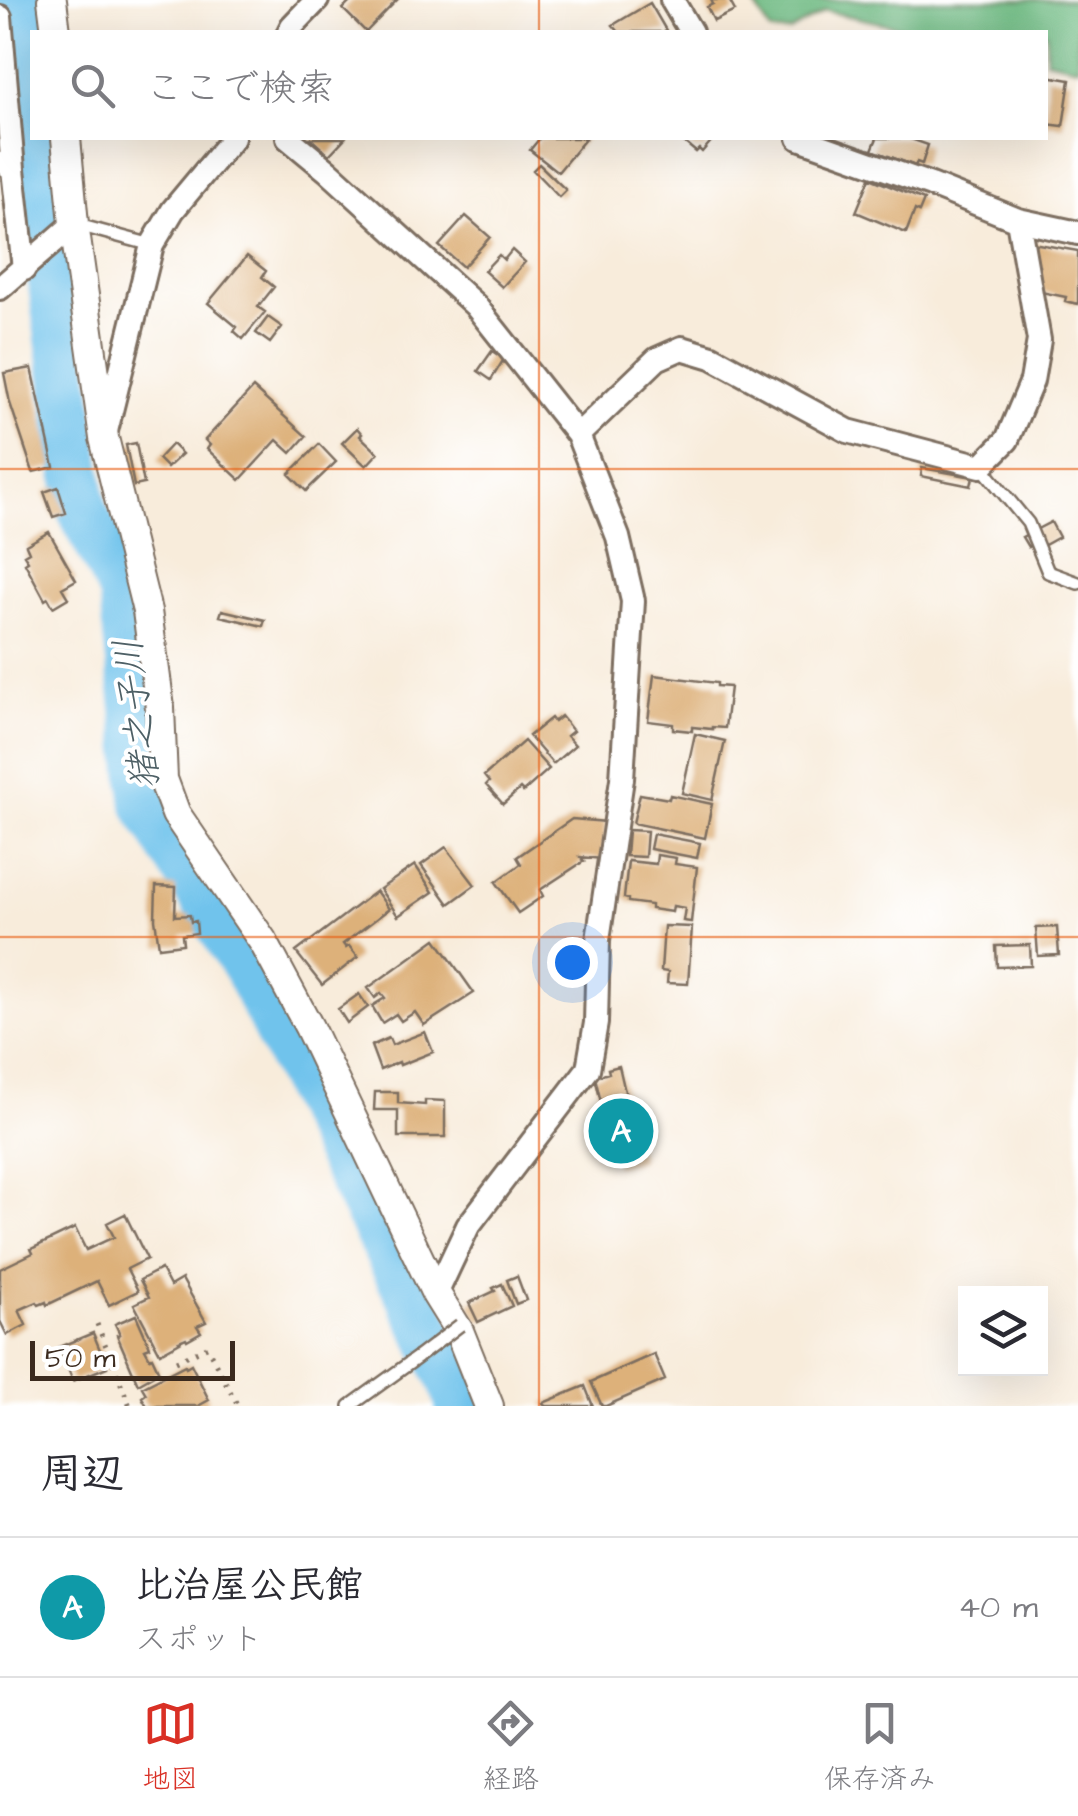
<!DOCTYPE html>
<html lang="ja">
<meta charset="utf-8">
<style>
:root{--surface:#fff;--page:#f7f7f7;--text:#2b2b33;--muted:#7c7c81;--line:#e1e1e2;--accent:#d93025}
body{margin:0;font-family:"Architects Daughter","Klee One",sans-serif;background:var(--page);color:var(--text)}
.controls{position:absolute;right:30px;bottom:30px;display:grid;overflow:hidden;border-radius:0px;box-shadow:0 10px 40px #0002}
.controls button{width:90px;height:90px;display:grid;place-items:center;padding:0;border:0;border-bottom:2px solid var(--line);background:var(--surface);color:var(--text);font:50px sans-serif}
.scale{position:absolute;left:30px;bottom:25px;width:205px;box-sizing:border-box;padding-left:10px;border:5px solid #3b2a1e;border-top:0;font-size:28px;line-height:35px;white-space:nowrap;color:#3b2a1e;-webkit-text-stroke:8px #fff;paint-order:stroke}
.you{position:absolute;left:572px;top:962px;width:35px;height:35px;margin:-25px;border:8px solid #fff;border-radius:50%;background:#1a73e8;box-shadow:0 0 0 15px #1a73e833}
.badge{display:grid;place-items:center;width:65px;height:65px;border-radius:50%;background:var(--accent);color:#fff;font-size:32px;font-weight:700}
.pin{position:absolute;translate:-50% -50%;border:5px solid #fff;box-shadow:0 2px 10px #0006}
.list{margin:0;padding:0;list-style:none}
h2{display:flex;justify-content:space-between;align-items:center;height:130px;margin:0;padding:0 40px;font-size:42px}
h2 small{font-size:32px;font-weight:400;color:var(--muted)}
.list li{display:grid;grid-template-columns:65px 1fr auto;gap:30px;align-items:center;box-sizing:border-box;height:140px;padding:0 40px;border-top:2px solid var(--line)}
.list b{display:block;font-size:38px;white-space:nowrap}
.list p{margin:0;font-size:32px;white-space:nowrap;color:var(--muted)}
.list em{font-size:32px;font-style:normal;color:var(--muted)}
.icon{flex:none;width:55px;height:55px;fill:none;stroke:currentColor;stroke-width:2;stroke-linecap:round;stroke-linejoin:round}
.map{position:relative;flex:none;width:1078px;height:1406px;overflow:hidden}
.search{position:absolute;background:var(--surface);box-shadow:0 10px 40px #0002;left:30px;right:30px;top:30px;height:110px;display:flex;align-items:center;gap:25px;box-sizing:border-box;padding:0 35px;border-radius:0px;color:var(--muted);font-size:38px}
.sheet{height:270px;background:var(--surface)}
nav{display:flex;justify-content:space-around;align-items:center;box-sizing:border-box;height:140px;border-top:2px solid var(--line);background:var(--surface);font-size:28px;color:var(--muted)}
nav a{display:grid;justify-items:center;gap:5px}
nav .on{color:var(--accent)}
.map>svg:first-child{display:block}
</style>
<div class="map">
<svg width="1078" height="1406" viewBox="0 0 1078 1406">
<rect width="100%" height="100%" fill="#fff"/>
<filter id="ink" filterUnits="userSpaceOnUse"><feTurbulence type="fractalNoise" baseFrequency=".01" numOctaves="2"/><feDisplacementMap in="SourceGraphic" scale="20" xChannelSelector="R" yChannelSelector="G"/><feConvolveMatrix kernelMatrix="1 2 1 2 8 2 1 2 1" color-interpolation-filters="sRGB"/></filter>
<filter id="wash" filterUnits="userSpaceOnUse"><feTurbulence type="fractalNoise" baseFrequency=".0048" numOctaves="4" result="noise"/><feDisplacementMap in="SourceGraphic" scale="40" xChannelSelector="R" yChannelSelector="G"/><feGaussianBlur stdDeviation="2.25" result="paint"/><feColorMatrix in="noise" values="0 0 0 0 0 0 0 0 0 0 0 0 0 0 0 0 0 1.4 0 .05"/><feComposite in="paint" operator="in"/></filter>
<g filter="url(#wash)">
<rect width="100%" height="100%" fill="#f8ecdb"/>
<path fill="#6eba82" stroke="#547250" stroke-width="2.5" d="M752 0H1078V67L1046 60V32H923L825 11 790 32H771Z"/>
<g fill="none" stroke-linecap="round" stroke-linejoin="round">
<path stroke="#70c3ec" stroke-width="50" d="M19 0 32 122
M34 138 82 510 123 591 147 805 249 971 453 1381 461 1406"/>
</g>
<g id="blocks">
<path fill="#ddb17a" d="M352 0H397L366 32 343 9Z
M711 0H729L735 11 714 21 707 7 713 4Z
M650 3 667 32H619L613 25Z
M1047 76 1070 80 1063 126 1046 124Z
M310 138H345L329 155Z
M540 138H586L558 172 530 150Z
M679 138H714L702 152 699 149 696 152Z
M877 138H908L928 145 922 164 917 162 915 166 872 150Z
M539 164 566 190 559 197 533 170Z
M870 178 924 200 919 212 915 210 906 233 856 212Z
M466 216 490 237 463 267 439 246Z
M1027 242 1078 251V304L1065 301 1066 297 1036 291Z
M512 250 525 262 502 287 484 271 499 255 504 260Z
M247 256 266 271 262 277 274 287 258 307 265 312 243 339 234 331 237 327 208 303Z
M268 317 282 327 270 343 256 333Z
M492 351 504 359 491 380 478 371Z
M32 368 54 467 33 472 10 403 4 373Z
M253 388 306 436 291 453 277 440 240 480 207 449 210 445 205 440Z
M357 428 362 434 360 436 378 453 366 466 342 443Z
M136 443 144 484 134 486 126 445Z
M172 444 182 454 167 468 158 459Z
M319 444 336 462 306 491 289 474Z
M922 468 973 477 971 486 921 476Z
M58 487 66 513 53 517 44 492Z
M1051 522 1059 537 1041 547 1038 542 1028 547 1022 537Z
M49 532 76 580 62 588 68 598 53 607 48 598 45 600 25 563 28 561 24 555 29 552 26 545Z
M222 610 265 620 263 626 220 616Z
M654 675 717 683V686L730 687 725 728 712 727V729L692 727V731L673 729V724L648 721Z
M561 716 573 731 567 736 575 745 553 764 529 736 551 718 554 722Z
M695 734 725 741 712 800 682 793Z
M524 741 549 769 523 792 520 789 503 804 486 785 489 782 484 776Z
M640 794 669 799 670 795 712 804 705 838 633 823Z
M572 819 606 822 603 859 580 857 584 861 540 890 543 896 518 913 496 882 521 864 517 857Z
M628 830 647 831 645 857 626 856Z
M653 834 700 843 697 858 650 849Z
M446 847 475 885 449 904 421 865Z
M657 855 676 858 675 864 697 867 691 922 683 921 685 908 673 906 672 912 651 909V905L628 902V899L624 898 628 861 656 864Z
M415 865 433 892 398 916 380 889Z
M156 886 176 887 175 916 190 915 191 922 196 921 197 933 182 935 183 944 159 947 155 919Z
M376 891 389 909 343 944 346 948 349 946 358 957 322 985 296 952Z
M664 926 692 927 688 984 667 983 668 972 661 971Z
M1057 927 1059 955 1038 956 1036 928Z
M436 939 474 993 424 1025 415 1012 401 1021 396 1014 382 1023 372 1006 385 998 381 993 375 998 368 988Z
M1030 945 1031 966 997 967 996 946Z
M359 994 368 1007 347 1023 338 1009Z
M425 1032 433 1052 400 1065 399 1062 380 1070 371 1046 389 1038 392 1045Z
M619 1066 641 1160 616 1166 595 1077 609 1073 608 1069Z
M375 1092H398V1103L425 1105V1100L445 1101V1137H398V1110H374Z
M125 1214 147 1259 127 1269 138 1291 109 1305 97 1281 47 1305 46 1302 39 1305 37 1302 19 1310 26 1325 7 1335 0 1321V1269L33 1253 31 1249 75 1228 86 1250 114 1237 107 1223Z
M161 1269 170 1286 182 1279 206 1322 197 1326 201 1332 187 1340 186 1338 179 1341 180 1342 160 1353 134 1304 149 1297 140 1280Z
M517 1276 526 1300 516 1304 507 1280Z
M502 1284 512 1306 478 1322 469 1303 495 1291 493 1288Z
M136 1315 150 1347 145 1349 150 1358 152 1357 159 1372 138 1384 117 1335 120 1334 115 1324Z
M93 1333 107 1367 73 1381 59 1347Z
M654 1354 665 1380 606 1406H602L591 1382Z
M191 1364 209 1400 198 1406H147L142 1397 146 1394 142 1387 185 1365 186 1367Z
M585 1386 593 1406H545L543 1403Z"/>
</g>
</g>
<g filter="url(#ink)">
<use href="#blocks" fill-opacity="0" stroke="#7d6e60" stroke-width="2.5"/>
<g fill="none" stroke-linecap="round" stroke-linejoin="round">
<g stroke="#7d6e60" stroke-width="16">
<path id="service" d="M78 225 152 245
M981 466 1028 523 1048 572 1078 583
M350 1406 418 1357"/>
</g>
<g stroke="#7d6e60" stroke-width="28">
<path id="minor" d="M672 0 691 32
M0 17 13 169
M289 32 292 26 317 0
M288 138 328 171 475 305 578 435 618 537 633 601 622 779 598 940 596 1023 588 1069 468 1226 436 1294
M799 138 931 185 1018 220 1078 233
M4 163 13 169 24 269
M0 288 74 224
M106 431 152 245 173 210 233 138
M578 435 657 359 682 348 712 357 848 431 981 466 1007 440 1032 381 1039 340 1018 220"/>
</g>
<g stroke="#7d6e60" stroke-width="32">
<path id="tertiary" d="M52 0 56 32
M66 138 74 224 104 438 147 611 160 708 163 779 176 814 264 943 309 1027 436 1294 459 1331 489 1406"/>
</g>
<path stroke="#7d6e60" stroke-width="5" stroke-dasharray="2.5 8" stroke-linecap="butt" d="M97 1324 130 1406
M176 1361 207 1347 238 1406"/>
<use href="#service" stroke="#fff" stroke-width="11"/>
<use href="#minor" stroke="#fff" stroke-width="22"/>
<use href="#tertiary" stroke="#fff" stroke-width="28"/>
<g stroke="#7d6e60" stroke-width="16" stroke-linecap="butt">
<path id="service-bridge" d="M418 1357 460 1325"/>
</g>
<use href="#service-bridge" stroke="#fff" stroke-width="11"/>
</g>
</g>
<path fill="none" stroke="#e8590c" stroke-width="2.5" stroke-opacity="0.55" d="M539 0V32M539 138V1406M0 469H1078M0 937H1078"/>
<g text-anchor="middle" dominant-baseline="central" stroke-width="8" stroke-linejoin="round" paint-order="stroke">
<g font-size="38" font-style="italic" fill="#4e6066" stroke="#fff">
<text transform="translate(138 714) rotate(-97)">猪之子川</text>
</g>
</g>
</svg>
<div class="controls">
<button><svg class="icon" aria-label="layers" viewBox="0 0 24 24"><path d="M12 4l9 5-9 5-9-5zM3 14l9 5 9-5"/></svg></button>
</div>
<div class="scale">50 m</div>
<div class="you"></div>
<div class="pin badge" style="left:621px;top:1131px;background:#0f9aa8">A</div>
<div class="search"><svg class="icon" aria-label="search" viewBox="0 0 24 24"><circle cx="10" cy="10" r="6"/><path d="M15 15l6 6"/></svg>ここで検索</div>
</div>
<section class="sheet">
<h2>周辺<small></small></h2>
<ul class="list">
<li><span class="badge" style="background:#0f9aa8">A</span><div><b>比治屋公民館</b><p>スポット</p></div><em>40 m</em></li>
</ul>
</section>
<nav>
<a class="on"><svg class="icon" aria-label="map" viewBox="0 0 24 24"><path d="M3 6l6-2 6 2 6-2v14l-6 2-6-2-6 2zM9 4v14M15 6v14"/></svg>地図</a>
<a><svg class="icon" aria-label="directions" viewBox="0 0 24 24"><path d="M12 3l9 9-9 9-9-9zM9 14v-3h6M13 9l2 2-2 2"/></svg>経路</a>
<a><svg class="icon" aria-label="saved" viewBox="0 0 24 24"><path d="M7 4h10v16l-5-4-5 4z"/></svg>保存済み</a>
</nav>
